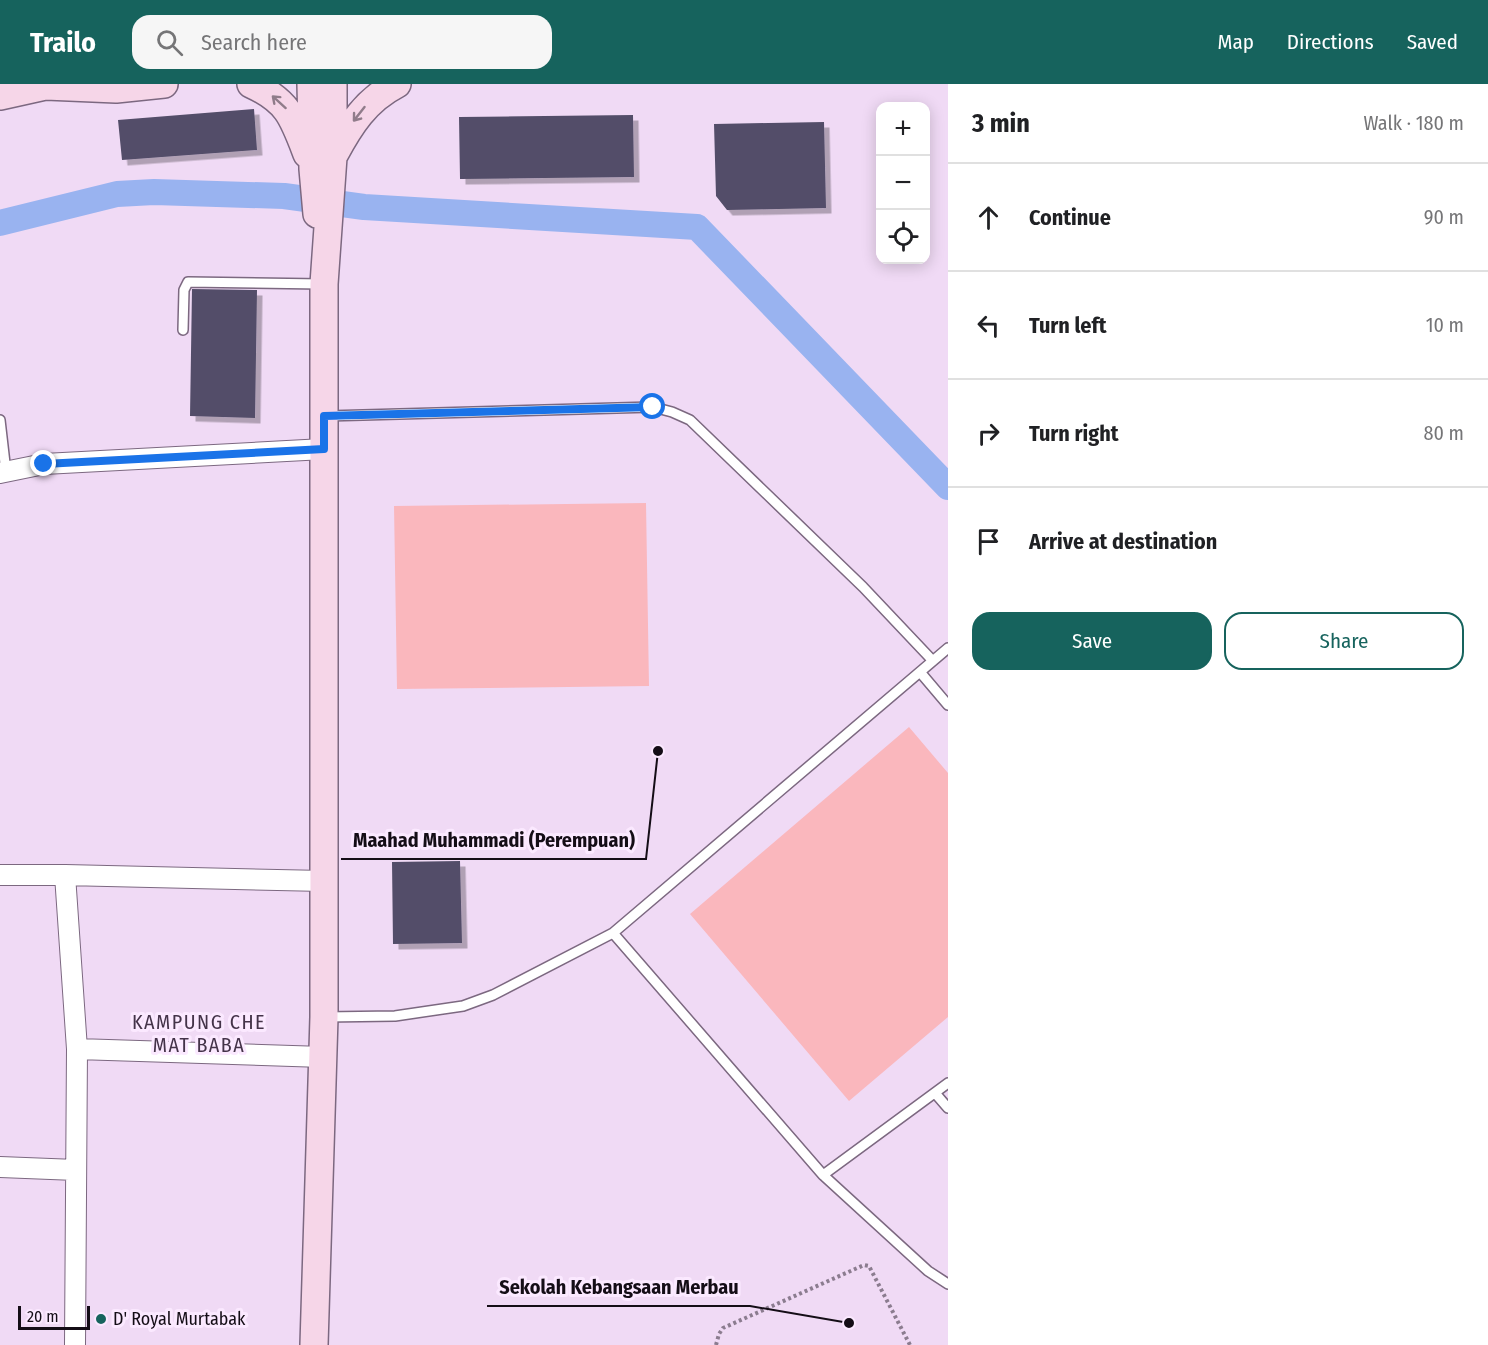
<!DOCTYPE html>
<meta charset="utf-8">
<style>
:root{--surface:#fff;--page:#f6f6f6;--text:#202124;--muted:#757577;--line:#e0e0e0;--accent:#16635d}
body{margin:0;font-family:"Fira Sans Condensed",sans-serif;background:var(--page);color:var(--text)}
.controls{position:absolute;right:18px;top:18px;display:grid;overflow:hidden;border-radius:12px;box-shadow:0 3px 15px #0003}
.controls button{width:54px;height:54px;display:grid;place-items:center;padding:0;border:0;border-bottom:2px solid var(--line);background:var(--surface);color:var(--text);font:30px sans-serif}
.scale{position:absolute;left:18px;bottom:15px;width:72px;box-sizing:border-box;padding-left:6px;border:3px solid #140d16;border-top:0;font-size:16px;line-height:21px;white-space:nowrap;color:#140d16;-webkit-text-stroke:4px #fbe9ff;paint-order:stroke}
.stop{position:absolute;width:18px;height:18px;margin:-14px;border:4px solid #1a73e8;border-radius:50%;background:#fff}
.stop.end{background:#1a73e8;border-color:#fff;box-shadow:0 2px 6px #0008}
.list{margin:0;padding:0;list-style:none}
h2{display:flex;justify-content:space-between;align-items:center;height:78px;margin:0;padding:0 24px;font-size:26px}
h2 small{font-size:20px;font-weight:400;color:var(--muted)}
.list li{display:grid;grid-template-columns:39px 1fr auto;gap:18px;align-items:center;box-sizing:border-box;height:108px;padding:0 24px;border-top:2px solid var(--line)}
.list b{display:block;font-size:22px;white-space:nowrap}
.list em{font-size:20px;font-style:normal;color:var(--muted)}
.actions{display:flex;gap:12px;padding:18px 24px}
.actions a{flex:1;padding:14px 0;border:2px solid var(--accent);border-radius:18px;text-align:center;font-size:21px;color:var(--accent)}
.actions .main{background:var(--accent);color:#fff}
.icon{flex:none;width:33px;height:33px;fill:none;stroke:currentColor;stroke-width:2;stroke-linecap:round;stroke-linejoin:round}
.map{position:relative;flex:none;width:948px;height:1261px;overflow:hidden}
header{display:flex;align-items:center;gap:36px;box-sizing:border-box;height:84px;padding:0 30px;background:var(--accent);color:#fff}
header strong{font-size:28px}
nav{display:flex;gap:33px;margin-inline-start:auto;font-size:21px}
.search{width:420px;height:54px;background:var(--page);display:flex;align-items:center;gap:15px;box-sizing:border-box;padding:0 21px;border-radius:18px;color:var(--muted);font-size:22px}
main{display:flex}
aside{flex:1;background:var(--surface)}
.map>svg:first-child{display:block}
</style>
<header>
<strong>Trailo</strong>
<div class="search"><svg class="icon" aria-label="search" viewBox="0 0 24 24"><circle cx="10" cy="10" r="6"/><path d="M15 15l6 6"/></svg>Search here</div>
<nav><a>Map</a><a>Directions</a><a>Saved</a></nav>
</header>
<main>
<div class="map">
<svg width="948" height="1261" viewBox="0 0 948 1261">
<defs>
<filter id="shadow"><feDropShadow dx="5.5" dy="5.5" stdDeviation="0" flood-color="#0004"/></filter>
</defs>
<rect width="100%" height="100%" fill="#f0daf5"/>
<path fill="#fab7bd" d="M646 419 649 602 397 605 394 422Z
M909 643 948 689V933L849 1017 690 830Z"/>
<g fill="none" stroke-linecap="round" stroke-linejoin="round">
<path stroke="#99b3f0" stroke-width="26" d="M0 139 117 110 154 108 284 112 364 123 697 143 948 403"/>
</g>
<path fill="#534e69" filter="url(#shadow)" d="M254 25 257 66 122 76 118 36Z
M633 31 634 93 460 95 459 33Z
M824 38 826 124 727 126 716 112 714 40Z
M192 205 257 206 255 334 190 332Z
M460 777 462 859 393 860 392 778Z"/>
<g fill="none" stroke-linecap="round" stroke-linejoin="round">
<g stroke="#7c6880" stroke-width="12">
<path id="service" d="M183 246 184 206 188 198 322 200
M326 332 653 323 672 328 690 336 863 503 933 577
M0 336 6 388
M920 588 948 621
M613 849 948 564
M325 933 395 932 463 922 493 911 613 849 823 1091 928 1187 948 1200
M935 1009 948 1024
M823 1091 948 999"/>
</g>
<g stroke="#7c6880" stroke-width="22">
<path id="minor" d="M0 389 44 380 324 365
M0 791H65L324 797
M65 791 77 965 75 1261
M77 965 323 973
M0 1083 76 1086"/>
</g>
<g stroke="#7c6880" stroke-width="30">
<path id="secondary" d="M251 0C288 17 293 33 307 70
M311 0 313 85 317 130
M46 2 116 5 164 0
M0 12 54 0
M334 71C350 41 366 16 397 0
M314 1261 324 933V200L333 73V0"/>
</g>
<path stroke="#8b7c8f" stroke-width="4" stroke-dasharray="3 3" stroke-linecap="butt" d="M716 1261 719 1250 723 1244 864 1181 869 1182 910 1261"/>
<use href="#service" stroke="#fff" stroke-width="9"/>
<use href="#minor" stroke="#fff" stroke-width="20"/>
<use href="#secondary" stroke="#f6d6e8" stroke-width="27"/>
</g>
<defs><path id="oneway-shaft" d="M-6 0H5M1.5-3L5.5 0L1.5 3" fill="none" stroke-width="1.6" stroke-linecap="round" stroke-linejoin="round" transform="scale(1.5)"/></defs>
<g stroke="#907c8a">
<use href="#oneway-shaft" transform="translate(279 18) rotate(-138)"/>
<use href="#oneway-shaft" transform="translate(359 30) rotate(128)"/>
</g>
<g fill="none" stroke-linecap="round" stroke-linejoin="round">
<path stroke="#1a73e8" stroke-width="8" d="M44 380 324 365V332L653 323"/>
</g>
<circle fill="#16635d" stroke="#fbe9ff" stroke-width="2" cx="101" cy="1235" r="6"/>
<g text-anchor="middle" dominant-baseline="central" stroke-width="6" stroke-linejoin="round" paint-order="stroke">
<g font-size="18" fill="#140d16" stroke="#fbe9ff" text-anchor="start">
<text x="113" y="1235">D' Royal Murtabak</text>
</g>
<g font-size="20" letter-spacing="1.5" fill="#443349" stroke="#fbe9ff">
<text x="199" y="938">KAMPUNG CHE<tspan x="199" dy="23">MAT BABA</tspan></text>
</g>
</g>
<path fill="none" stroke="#140d16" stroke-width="2" d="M658 667L646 775H341M849 1239L750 1222H487"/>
<g fill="#140d16" stroke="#fbe9ff" stroke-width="2">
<circle cx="658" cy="667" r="6"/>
<circle cx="849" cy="1239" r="6"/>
</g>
<g font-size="20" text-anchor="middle" font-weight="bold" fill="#140d16" stroke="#fbe9ff" stroke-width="6" stroke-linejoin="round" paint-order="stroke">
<text x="494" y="763">Maahad Muhammadi (Perempuan)</text>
<text x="619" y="1210">Sekolah Kebangsaan Merbau</text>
</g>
</svg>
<div class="controls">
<button>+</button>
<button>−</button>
<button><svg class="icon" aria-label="locate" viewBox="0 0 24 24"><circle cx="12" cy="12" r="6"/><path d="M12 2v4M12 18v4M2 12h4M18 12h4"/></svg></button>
</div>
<div class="scale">20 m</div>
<div class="stop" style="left:653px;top:323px"></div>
<div class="stop end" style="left:44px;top:380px"></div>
</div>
<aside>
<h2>3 min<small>Walk · 180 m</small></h2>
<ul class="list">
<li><svg class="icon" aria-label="ahead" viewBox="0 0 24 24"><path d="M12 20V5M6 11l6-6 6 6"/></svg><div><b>Continue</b></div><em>90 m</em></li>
<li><svg class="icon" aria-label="left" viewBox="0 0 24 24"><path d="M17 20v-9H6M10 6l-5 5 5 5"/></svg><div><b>Turn left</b></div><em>10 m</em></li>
<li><svg class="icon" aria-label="right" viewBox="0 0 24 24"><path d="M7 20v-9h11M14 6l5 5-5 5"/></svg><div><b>Turn right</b></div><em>80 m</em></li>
<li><svg class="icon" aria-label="arrive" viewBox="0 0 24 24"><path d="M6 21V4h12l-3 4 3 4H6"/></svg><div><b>Arrive at destination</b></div></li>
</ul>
<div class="actions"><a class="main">Save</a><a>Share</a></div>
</aside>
</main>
